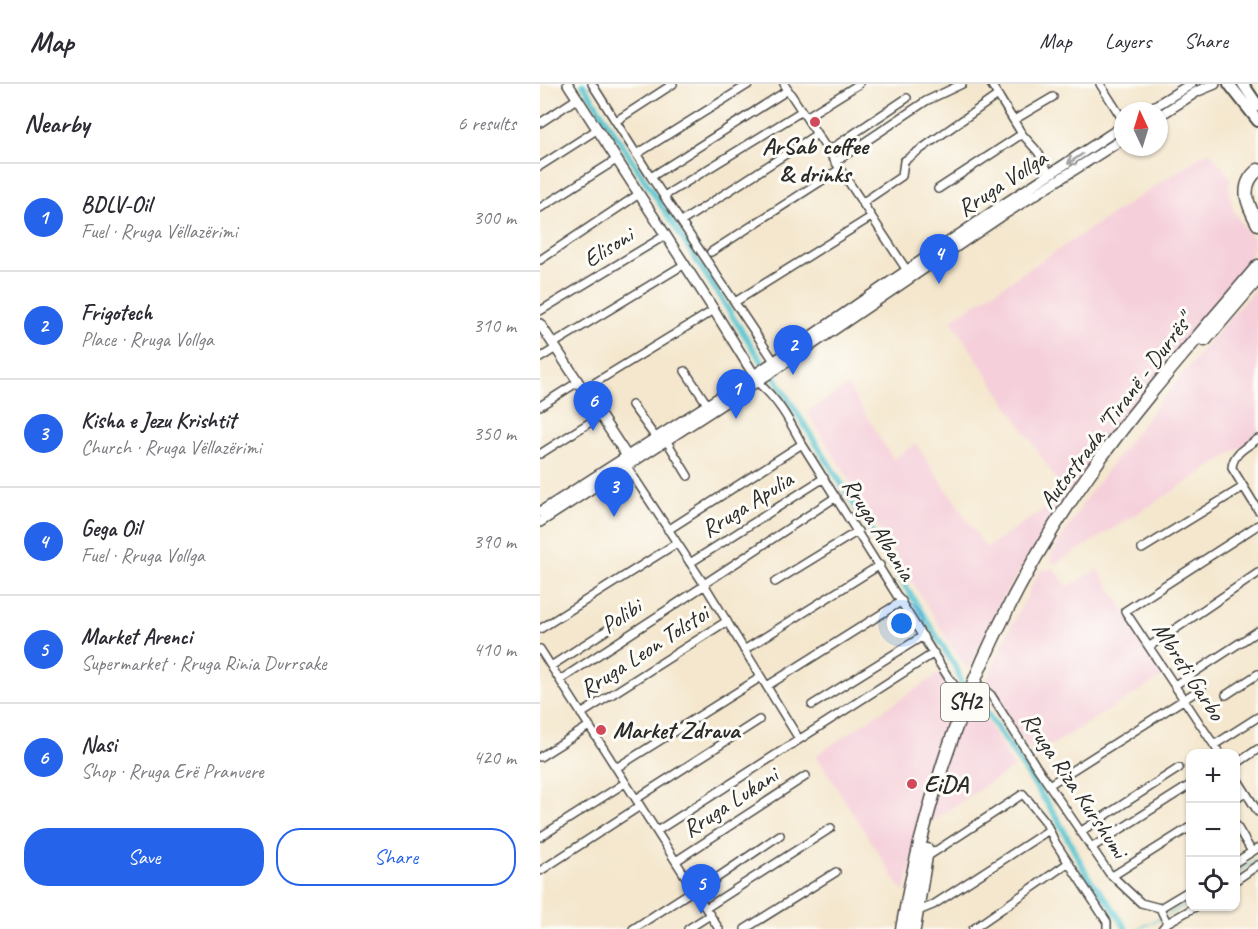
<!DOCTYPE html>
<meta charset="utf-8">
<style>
:root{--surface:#fff;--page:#f7f7f7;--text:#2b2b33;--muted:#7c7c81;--line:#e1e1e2;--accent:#2563eb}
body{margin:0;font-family:Caveat,sans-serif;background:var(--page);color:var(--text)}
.controls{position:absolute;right:18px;bottom:18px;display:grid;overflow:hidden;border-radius:12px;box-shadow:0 2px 4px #0004}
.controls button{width:54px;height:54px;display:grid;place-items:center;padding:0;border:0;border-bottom:2px solid var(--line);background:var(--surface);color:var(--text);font:30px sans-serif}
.compass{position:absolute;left:574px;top:18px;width:54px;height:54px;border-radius:50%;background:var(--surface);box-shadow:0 2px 4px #0004;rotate:356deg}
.you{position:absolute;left:362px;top:540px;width:21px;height:21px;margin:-15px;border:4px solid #fff;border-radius:50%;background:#1a73e8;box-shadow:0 0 0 9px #1a73e833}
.badge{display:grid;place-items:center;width:39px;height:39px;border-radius:50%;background:var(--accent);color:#fff;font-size:20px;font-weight:700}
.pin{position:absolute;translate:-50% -50px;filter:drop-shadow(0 2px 3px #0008)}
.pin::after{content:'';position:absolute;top:32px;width:21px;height:18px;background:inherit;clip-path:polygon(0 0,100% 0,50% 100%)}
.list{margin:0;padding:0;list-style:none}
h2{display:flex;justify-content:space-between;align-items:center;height:78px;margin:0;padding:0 24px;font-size:26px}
h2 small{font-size:20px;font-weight:400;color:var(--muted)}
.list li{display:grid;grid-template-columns:39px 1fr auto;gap:18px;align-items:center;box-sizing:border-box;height:108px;padding:0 24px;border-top:2px solid var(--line)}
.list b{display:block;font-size:22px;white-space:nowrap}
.list p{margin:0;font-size:20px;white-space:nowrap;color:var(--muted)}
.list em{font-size:20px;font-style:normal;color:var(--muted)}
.actions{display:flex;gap:12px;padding:18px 24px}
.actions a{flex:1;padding:14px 0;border:2px solid var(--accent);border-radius:24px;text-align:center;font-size:21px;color:var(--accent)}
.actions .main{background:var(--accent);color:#fff}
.icon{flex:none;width:33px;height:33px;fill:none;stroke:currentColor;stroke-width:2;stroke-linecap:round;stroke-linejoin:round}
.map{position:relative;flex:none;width:718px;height:845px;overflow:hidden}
header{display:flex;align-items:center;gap:36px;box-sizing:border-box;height:84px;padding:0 30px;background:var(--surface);border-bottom:2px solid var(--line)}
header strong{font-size:28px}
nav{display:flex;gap:33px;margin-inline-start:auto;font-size:21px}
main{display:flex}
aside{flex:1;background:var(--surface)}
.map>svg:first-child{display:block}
</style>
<header>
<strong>Map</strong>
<nav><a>Map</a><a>Layers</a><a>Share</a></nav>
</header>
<main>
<aside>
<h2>Nearby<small>6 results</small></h2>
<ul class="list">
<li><span class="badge">1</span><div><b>BDLV-Oil</b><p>Fuel · Rruga Vëllazërimi</p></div><em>300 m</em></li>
<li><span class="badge">2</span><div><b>Frigotech</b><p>Place · Rruga Vollga</p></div><em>310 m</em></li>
<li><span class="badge">3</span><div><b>Kisha e Jezu Krishtit</b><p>Church · Rruga Vëllazërimi</p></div><em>350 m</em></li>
<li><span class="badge">4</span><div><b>Gega Oil</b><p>Fuel · Rruga Vollga</p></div><em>390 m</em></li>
<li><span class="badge">5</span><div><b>Market Arenci</b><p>Supermarket · Rruga Rinia Durrsake</p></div><em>410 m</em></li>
<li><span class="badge">6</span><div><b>Nasi</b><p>Shop · Rruga Erë Pranvere</p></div><em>420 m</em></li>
</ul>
<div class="actions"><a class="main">Save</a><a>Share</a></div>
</aside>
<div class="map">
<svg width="718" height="845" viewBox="0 0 718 845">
<rect width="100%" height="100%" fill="#fdfcf7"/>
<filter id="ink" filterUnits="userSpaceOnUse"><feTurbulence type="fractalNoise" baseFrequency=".0167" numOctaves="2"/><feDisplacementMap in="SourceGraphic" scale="12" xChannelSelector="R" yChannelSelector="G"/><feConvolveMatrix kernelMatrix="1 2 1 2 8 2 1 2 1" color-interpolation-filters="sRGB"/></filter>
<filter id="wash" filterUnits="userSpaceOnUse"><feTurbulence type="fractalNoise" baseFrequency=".008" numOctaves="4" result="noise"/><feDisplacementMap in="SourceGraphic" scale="24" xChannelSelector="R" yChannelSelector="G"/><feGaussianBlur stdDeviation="1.35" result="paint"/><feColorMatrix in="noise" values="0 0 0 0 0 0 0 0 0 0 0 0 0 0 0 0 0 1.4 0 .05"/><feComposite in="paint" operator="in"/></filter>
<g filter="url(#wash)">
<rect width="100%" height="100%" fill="#f4e7ce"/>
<path fill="#f5cfda" d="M669 67 690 93 689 105 693 126 714 157 708 181 644 261 531 409 524 407 411 236Z
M718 205V352L630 409 514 481 510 473 547 413 614 325 683 241 714 206Z
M308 302 353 375 376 360 446 464 520 414 525 416 462 515 428 585 416 569 267 328Z
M513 484 528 503 558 485 625 591 494 672 445 601 469 546 500 487Z
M400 589 439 624 474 683 381 744 364 809 276 671Z"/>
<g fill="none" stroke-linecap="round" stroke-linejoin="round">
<path stroke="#57c4cf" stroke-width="1.5" d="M696 789 718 775
M628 831 650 818
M598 845 621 834"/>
<path stroke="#57c4cf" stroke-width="6" d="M43 0 220 275 234 292 417 585 421 599
M443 623 517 734 548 793 570 820 586 845"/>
</g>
</g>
<g filter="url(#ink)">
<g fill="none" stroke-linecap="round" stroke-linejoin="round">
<g stroke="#494743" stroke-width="10">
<path id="street" d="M52 0 111 93 234 277
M244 0 368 188
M451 0 482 50 498 68 510 91
M560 0 583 36
M266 33 319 0
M474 36 513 13
M76 37 133 0
M0 39 38 14
M288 67 367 14
M97 70 209 0
M295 78 386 17 422 0
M0 82 58 45
M111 93 248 6
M398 105 482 50
M124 112 262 27
M322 119 362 92 364 77 458 11
M0 124 76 76
M141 138 277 50
M171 168 300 85
M0 176 99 110
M195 218 331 133
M0 227 126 151
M13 260 145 180
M0 274 16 264
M145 287 167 320
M217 298C238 315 249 336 262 360L408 593 425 615
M43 306 174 226
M92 321 116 354
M0 322 38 298
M718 355C706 363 693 369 692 384L718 426
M126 356 148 392
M0 370 60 332
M86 381 164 500 259 655
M128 446 262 360
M602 465 703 403
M150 479 284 394
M235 498 318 447
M164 500 296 413
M0 545 137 459
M610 562 718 489
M0 565 179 845
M204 566 340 481
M11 582 70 544
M20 596 165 501
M635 601 718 547
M227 602 362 517
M440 602 451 611 496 682 569 789 601 819 620 824 627 839
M686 611 718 590
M272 621 383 552
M41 630 187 537
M674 661 718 633
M680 670 585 527 718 441
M0 673 49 642
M696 680 718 665
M76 684 221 593
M696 693 718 728
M509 701 662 604
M696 714 705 708
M96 715 219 636
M696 741 712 768
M117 747 394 569
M540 748 639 684
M0 753 85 699
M551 764 650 701
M385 774 483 710 505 737 515 758 567 838V845
M136 777 266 692
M696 778 718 764
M0 787 100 722
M574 791 650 743
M696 796 718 781
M156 808 240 751
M166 824 291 744
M620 824 650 806
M376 828 393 821 509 746
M93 845 155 805
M148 845 170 831
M205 845 296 788
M433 845 528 779
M622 845 627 839 657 822"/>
</g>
<g stroke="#494743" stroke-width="12">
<path id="secondary" d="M28 0 174 226 214 291
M607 27 651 0
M619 32 658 7 675 0
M0 240 87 372
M0 428 217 289 458 124 583 42
M0 438 235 286 463 131 583 55"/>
</g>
<g stroke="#494743" stroke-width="14">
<path id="primary" d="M689 0 718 37
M703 0 718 22"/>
</g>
<g stroke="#494743" stroke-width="15">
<path id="highway" d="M718 86C698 102 708 122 718 140
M665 256 718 194
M362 845C390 681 453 526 549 390 600 317 661 250 718 182
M374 845 387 766"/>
</g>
<use href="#street" stroke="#fff" stroke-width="7"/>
<use href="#secondary" stroke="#fff" stroke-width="9"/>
<use href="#primary" stroke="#fff" stroke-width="10"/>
<use href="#highway" stroke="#fff" stroke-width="12"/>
</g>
<defs><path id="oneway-shaft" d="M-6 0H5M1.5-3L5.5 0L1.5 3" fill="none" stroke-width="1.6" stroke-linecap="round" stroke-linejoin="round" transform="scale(1.5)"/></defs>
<use stroke="#a0a0a0" href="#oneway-shaft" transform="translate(535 75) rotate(146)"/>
</g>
<g fill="#d1495b" stroke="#fdfcf7" stroke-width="2">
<circle cx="275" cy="38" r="6"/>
<circle cx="61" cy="646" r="6"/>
<circle cx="372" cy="700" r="6"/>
</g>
<g text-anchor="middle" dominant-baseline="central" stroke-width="6" stroke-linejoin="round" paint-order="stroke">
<rect fill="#fdfcf7" stroke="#6a6a68" stroke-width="1.5" x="401" y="599" width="48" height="38" rx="4.5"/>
<g font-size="22" font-weight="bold" fill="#2b2b2b">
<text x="425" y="618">SH2</text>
</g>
<g font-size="24" font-weight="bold" fill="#2b2b2b" stroke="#fdfcf7" text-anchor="start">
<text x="275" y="62" text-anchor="middle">ArSab coffee<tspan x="275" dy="28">&amp; drinks</tspan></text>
<text x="73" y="646">Market Zdrava</text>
<text x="384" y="700">EiDA</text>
</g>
<g font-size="24" fill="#2b2b2b" stroke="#fdfcf7">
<text transform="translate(462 99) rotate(-33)">Rruga Vollga</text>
<text transform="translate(68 163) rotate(-32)">Elisoni</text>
<text transform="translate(575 327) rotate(-53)">Autostrada "Tiranë - Durrës"</text>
<text transform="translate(207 420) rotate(-32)">Rruga Apulia</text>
<text transform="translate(339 445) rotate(58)">Rruga Albania</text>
<text transform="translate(81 532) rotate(-33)">Polibi</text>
<text transform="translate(104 567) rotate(-33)">Rruga Leon Tolstoi</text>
<text transform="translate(649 587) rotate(57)">Mbreti Garbo</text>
<text transform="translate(535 701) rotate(56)">Rruga Riza Kurshumi</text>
<text transform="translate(190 718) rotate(-33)">Rruga Lukani</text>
</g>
</g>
</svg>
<div class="controls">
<button>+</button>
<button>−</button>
<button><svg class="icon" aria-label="locate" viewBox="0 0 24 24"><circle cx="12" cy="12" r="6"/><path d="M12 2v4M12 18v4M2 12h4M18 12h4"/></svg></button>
</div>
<svg class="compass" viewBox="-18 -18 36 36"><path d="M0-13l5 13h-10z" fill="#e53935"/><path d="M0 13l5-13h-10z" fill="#7c7c81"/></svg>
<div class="you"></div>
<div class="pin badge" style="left:196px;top:335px">1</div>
<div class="pin badge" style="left:253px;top:291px">2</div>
<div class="pin badge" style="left:74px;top:433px">3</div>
<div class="pin badge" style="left:399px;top:200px">4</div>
<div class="pin badge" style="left:161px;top:830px">5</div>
<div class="pin badge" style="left:53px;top:347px">6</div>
</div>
</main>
